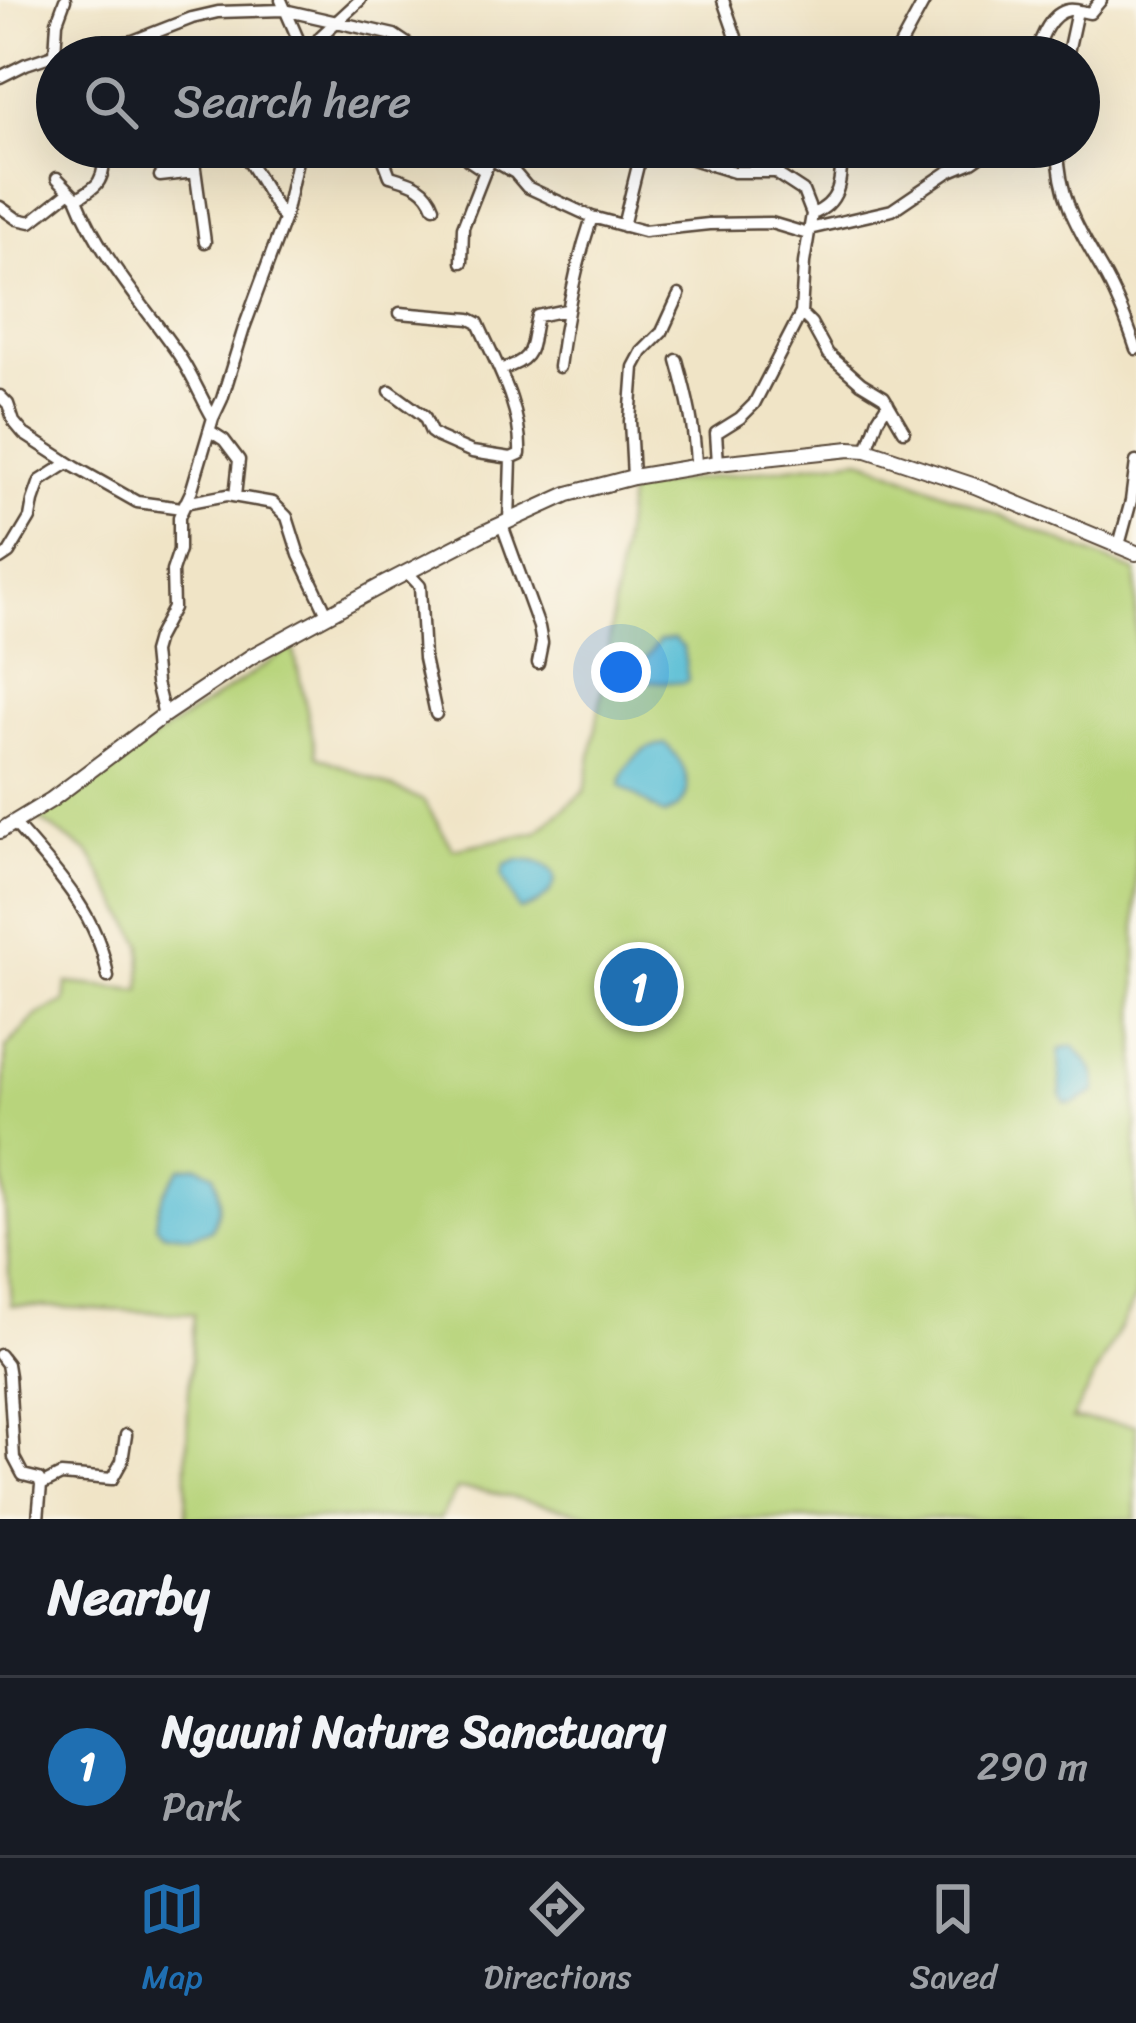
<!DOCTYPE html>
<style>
:root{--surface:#171b24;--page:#20242c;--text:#f1f3f6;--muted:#9ea1a6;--line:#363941;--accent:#1f6fb2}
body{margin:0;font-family:Sriracha,sans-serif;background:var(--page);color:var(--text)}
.you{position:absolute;left:621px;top:672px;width:42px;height:42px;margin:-30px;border:9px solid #fff;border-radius:50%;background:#1a73e8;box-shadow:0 0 0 18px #1a73e833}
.badge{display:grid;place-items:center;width:78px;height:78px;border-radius:50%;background:var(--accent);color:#fff;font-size:39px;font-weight:700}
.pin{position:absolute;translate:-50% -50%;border:6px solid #fff;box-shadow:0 3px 12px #0006}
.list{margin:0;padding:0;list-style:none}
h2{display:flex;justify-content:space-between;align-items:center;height:156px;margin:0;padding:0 48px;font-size:51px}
h2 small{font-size:39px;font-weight:400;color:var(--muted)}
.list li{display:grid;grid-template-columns:78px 1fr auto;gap:36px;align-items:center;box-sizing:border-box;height:180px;padding:0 48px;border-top:3px solid var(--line)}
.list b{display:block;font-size:45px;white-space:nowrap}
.list p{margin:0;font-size:39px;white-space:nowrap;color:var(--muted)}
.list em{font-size:39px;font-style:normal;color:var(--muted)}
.icon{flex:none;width:66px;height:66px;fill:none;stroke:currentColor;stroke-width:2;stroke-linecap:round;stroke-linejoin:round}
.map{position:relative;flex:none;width:1136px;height:1519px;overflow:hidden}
.search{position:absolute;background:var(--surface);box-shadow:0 12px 48px #0002;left:36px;right:36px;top:36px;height:132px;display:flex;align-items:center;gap:30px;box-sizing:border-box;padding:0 42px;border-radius:66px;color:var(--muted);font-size:45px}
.sheet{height:336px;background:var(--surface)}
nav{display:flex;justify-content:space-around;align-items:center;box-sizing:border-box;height:168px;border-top:3px solid var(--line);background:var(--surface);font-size:33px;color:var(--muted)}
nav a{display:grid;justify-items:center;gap:6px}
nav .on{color:var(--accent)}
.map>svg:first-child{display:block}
</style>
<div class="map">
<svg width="1136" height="1519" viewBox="0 0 1136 1519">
<rect width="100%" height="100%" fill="#fbf7ec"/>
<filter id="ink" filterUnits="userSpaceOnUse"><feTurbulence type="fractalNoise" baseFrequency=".00833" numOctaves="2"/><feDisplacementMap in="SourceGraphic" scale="24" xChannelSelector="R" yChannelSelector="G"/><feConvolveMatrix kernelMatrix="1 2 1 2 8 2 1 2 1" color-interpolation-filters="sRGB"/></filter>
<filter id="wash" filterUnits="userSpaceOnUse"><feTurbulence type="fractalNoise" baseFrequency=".004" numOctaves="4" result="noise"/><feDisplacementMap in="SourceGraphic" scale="48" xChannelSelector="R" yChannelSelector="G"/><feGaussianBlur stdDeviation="2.7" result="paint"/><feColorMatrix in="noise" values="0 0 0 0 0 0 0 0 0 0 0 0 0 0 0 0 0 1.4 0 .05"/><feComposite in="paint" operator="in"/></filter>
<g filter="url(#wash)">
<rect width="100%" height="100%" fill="#f0e4c6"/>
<path fill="#b8d47b" stroke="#7a7f4c" stroke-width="3" d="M860 458 1136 572V1297L1072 1419 1136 1425V1519H611L477 1490 457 1489 440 1519H186L188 1405 194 1314 11 1305 1 1138 6 1048 37 1015 65 1002 67 983 141 990 142 944 90 854 35 816 293 647 317 756 424 801 453 849 537 832 585 791 604 681 629 488Z"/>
<path fill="#57bdd5" stroke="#49747a" stroke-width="3" d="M674 639 683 647 688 680 683 683 638 680 640 666 659 641Z
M666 744C687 766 702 800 664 815L620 785C624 763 644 745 666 744Z
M518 860C525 861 532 860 539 863 573 875 545 906 519 910L502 875 505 865Z
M1074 1046C1087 1061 1099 1072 1095 1092L1073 1104 1065 1103 1061 1095 1059 1052 1062 1048Z
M198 1166 214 1174C222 1196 221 1209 211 1230L190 1236 162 1232 156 1225C157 1202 167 1186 181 1168Z"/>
</g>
<g filter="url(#ink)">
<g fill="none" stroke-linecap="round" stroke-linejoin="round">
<g stroke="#564637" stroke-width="15">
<path id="minor" d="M281 0 298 39 311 53
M723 0 743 57
M310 51 321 36 360 0
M55 54 57 22 65 0
M894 57 925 0
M1034 57C1040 41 1049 13 1069 10 1076 9 1083 12 1090 13L1101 0
M1067 57 1077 11
M0 77 26 64 62 52 133 41 192 18 218 12 284 10 394 35 427 57
M115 147C97 166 108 165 99 181 95 189 84 193 77 199 98 253 143 304 176 351 191 372 200 396 213 418L191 492 179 517V550L172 571 173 608 157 638 153 652 156 683 164 715
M192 147 205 242
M240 147 284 220
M379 147 390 176C410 182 426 185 434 207
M463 147 467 159 485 171 490 161H494L515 173 527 187 592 217 644 231 709 224 771 223 808 234
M618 147 630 151 644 147
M653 147 734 172H777
M1058 147C1059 199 1077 227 1102 270 1115 292 1128 325 1136 349
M160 176 195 172
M57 178 75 196
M0 207 17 219 31 222 70 191
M812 214C843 203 841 175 842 147
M623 226 642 149
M809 229 892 210 948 172 972 162 994 147
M462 262 463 227 485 171
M400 313 470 319 478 323C496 364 522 407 520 454L511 458 509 521
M801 313 811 323 828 354 861 383 884 397 904 431
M677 360C687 396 695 429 696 466
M559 367C566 313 575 268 592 217
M502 369C537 359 529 347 537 316L566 310
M390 391 424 416 431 432 438 437 472 452 511 458
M0 396 8 404 14 422 24 434 75 467 137 502 182 508
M213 418 222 399 244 328 284 220 300 147
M210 431 224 440 239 460 235 496
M867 450 878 419 888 403
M718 463 716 433 740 418 754 404 801 313 804 263 812 214 803 191 780 176 771 164 765 147
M633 477 630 421 634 367 642 352 662 332 679 295
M185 503 227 495 273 503 287 517 299 555 327 614
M502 525 539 627 542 643 538 663
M1119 545 1131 501 1136 462
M0 559 9 553 30 518 33 501 40 481 68 463
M407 572 420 586 424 658 436 714
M13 822C54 868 99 915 108 977
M0 1355 7 1364 9 1376 14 1458 23 1475 39 1479 41 1485
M41 1485 61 1475 112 1479 122 1461 126 1435
M38 1519 41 1485"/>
</g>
<g stroke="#564637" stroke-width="18">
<path id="major" d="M0 831 51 800 164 715 252 656 386 583 485 532 568 494 633 477 718 463 850 449 867 450 975 486 1136 553"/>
</g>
<use href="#minor" stroke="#fff" stroke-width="10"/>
<use href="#major" stroke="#fff" stroke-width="14"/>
</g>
</g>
</svg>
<div class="you"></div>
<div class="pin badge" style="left:639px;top:987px">1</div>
<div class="search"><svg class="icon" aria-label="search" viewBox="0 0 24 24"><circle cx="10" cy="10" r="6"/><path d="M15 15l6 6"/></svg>Search here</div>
</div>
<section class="sheet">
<h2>Nearby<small></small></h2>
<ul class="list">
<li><span class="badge">1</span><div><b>Nguuni Nature Sanctuary</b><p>Park</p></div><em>290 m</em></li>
</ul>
</section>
<nav>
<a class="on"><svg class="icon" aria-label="map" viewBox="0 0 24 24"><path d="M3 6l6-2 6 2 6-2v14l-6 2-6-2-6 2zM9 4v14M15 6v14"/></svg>Map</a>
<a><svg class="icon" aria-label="directions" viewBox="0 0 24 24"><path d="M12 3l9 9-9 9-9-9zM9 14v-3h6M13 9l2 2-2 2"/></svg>Directions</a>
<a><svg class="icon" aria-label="saved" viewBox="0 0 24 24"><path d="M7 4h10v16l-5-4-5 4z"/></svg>Saved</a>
</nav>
